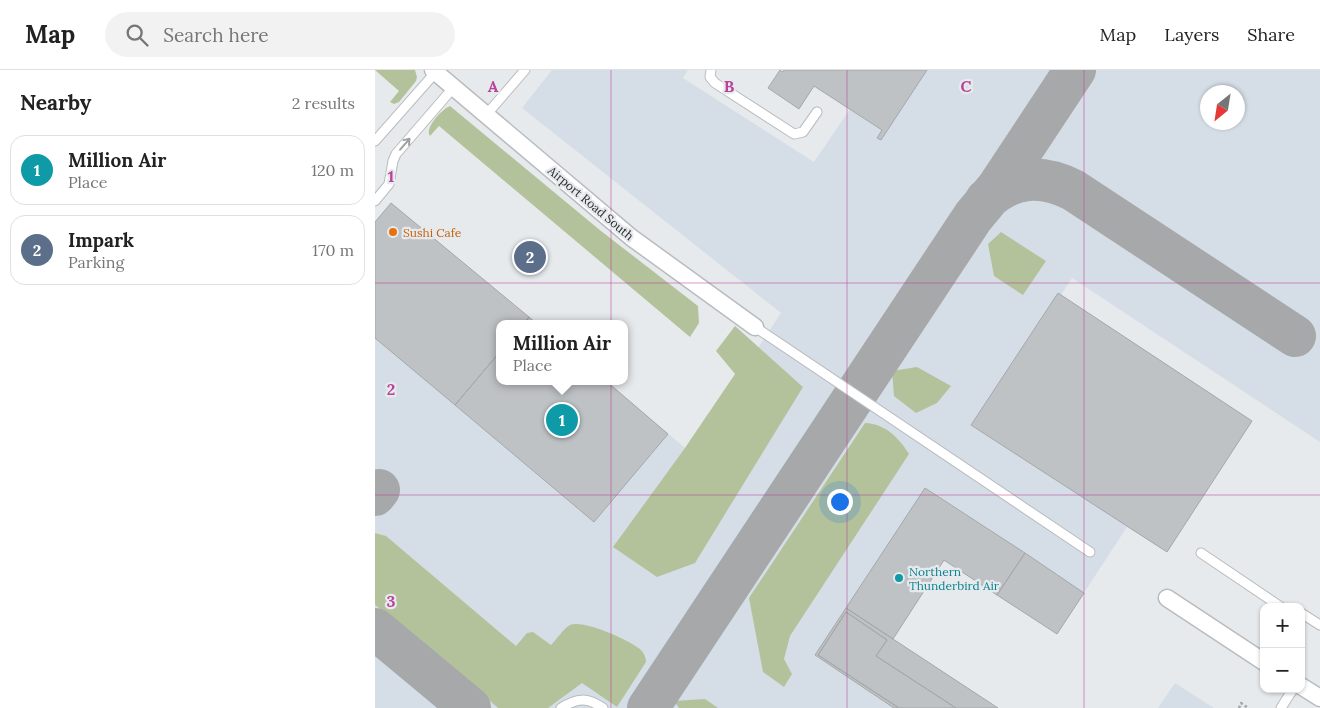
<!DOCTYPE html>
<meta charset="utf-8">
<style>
:root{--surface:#fff;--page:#f2f2f2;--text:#222;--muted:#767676;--line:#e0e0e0;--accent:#2563eb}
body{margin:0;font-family:Lora,serif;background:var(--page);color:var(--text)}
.controls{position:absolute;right:15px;bottom:15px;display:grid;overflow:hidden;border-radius:10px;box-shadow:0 1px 4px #0004}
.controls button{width:45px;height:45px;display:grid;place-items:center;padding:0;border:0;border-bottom:1px solid var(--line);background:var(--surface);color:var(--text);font:25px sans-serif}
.compass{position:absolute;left:825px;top:15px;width:45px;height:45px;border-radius:50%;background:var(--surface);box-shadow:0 1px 4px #0004;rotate:210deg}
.you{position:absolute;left:464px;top:431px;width:18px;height:18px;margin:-12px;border:4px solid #fff;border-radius:50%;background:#1a73e8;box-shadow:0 0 0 8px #1a73e833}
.badge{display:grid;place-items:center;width:32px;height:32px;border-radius:50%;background:var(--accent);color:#fff;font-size:16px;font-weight:700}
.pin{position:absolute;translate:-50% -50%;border:2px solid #fff;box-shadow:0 1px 5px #0006}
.popup{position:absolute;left:121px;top:250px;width:132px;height:65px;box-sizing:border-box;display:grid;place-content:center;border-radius:10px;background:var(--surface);filter:drop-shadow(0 1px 4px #0005);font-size:16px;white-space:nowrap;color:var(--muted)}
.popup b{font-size:19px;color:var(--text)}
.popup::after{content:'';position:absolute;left:50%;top:100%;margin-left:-10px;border:10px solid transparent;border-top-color:var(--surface)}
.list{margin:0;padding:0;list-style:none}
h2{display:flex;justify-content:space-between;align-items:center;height:65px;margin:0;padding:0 20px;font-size:21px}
h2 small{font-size:16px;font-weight:400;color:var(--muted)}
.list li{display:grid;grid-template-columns:32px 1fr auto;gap:15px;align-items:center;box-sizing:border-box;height:70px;margin:0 10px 10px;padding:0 10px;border:1px solid var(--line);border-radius:15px}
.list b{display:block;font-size:19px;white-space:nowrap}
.list p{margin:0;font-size:16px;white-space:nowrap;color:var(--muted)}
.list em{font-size:16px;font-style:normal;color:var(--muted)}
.icon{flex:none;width:28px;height:28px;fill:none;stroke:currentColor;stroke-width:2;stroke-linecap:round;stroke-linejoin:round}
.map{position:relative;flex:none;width:945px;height:638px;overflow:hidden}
header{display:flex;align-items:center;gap:30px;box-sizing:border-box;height:70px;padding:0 25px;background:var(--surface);border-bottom:1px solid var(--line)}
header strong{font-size:24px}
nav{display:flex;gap:28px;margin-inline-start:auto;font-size:18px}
.search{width:350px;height:45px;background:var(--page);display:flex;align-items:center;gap:12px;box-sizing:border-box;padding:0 18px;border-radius:28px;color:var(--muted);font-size:19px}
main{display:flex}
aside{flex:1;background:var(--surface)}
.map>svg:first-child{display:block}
</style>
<header>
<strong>Map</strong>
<div class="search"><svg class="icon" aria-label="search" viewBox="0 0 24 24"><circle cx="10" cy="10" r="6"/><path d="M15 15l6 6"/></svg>Search here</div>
<nav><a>Map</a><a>Layers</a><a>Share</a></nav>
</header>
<main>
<aside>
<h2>Nearby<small>2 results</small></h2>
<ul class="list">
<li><span class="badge" style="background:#0f9aa8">1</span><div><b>Million Air</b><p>Place</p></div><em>120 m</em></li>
<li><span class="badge" style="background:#5c6f8a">2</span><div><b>Impark</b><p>Parking</p></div><em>170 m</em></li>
</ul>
</aside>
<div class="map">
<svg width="945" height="638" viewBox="0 0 945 638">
<rect width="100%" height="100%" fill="#e6eaed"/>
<path fill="#d5dee7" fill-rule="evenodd" d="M177 0H313L308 8 439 92 475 39 416 0H945V372L697 208 686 225 877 351 792 482 752 457 682 564 569 491 518 569 623 638H0V152L16 133 162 254H124V311H231L310 378 332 345 352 325 406 243 147 38ZM832 22H862V52H832Z
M800 613 839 638H783Z"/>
<path fill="#b4c29b" d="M0 0H40L42 7 41 11 24 32 19 34 15 32 24 21Z
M75 36 226 161 323 236 324 253 315 267 64 56 55 66 54 64C52 56 67 39 75 36Z
M626 162 671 191 648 225 619 206 613 174Z
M360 256 428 317 320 493 282 507 238 477 310 378 360 304 341 281Z
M542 297 576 316 562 333 541 343 519 326 517 301Z
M490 353C511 354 524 368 534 384L415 566 409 589 417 604 409 617 388 602 374 528Z
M0 463 11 466 141 576 152 563 158 562 176 575C182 569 189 558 195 555 208 549 254 570 265 579 269 583 271 587 271 592L242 637 207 613 173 638H123L42 567 0 535Z
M330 629 343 638H304L299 631Z"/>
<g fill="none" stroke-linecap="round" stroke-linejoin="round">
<path stroke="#a6a8aa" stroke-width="42" d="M611 130C638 106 666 104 698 120L920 266
M0 425 4 420
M0 559 95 638
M273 638 598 147 622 118 700 0"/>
</g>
<path fill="#bfc2c5" stroke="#a4a8ab" d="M405 0 408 2 409 0H552L506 70 502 68 507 60 439 16 424 39 393 18Z
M16 133 154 247 149 254H124V283L80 335 0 268V152Z
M683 223 877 351 792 482 596 355Z
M154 247 162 254H149Z
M124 283V311H231L293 364 219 452 80 335Z
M550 418 650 483 622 525 569 490 518 569 471 538Z
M650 483 709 523 682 564 622 525Z
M471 538 518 569 623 638H581L501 586 512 570 471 542 443 585 524 638H519L440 585Z
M471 542 512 570 501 586 581 638H524L443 585Z"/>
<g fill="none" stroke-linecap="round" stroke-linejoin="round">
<g stroke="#b9bcbf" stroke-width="11">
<path id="lane" d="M336 0 335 7 340 13 419 64 428 62 442 42
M111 45 150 0
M0 71 60 3
M0 131 14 114 18 91 21 84 78 18
M380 257 715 482
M826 483 906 537
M926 543 945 555
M186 638C202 628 212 627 228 638
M906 638 918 619"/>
</g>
<g stroke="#b9bcbf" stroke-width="19">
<path id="street" d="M58 0 257 168 380 257
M792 528 889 592
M926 616 945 628"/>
</g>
<path stroke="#a2a5a7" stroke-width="2.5" stroke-dasharray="2.5 2.5" stroke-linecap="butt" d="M864 638 866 633 873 638"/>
<use href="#lane" stroke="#fff" stroke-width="9"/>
<use href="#street" stroke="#fff" stroke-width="16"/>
</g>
<defs><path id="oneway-shaft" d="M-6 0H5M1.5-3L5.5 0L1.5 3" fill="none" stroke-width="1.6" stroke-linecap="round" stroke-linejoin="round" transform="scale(1.25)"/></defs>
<use stroke="#9fa0a0" href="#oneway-shaft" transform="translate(30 74) rotate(-49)"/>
<path fill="none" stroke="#ba4399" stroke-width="1" stroke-opacity="0.55" d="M236 0V638M472 0V638M709 0V638M0 213H945M0 425H945"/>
<circle fill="#e8710a" stroke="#e6eaed" stroke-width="2" cx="18" cy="162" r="5"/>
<circle fill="#0f9aa8" stroke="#e6eaed" stroke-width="2" cx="524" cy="508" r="5"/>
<g text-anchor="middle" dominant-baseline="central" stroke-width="4.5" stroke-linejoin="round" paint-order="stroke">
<g font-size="12" fill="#2a2b2c" stroke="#e6eaed">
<text transform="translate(216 133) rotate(40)">Airport Road South</text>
</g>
<g font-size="12" fill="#c56008" stroke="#e6eaed" text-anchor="start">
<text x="28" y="162">Sushi Cafe</text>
</g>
<g font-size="12" fill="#0d838f" stroke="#e6eaed" text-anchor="start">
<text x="534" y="501">Northern<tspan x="534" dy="14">Thunderbird Air</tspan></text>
</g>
</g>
<g font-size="16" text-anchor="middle" font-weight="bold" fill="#ba4399" stroke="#e6eaed" stroke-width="4.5" stroke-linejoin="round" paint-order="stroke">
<text x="118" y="22">A</text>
<text x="354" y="22">B</text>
<text x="591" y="22">C</text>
<text x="16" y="112">1</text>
<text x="16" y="325">2</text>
<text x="16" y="537">3</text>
</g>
</svg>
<div class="controls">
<button>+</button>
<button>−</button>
</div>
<svg class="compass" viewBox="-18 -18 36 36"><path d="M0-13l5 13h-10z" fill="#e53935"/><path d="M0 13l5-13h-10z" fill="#767676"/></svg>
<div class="you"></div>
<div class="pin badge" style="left:187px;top:350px;background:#0f9aa8">1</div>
<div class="popup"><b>Million Air</b>Place</div>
<div class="pin badge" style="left:155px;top:187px;background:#5c6f8a">2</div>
</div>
</main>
